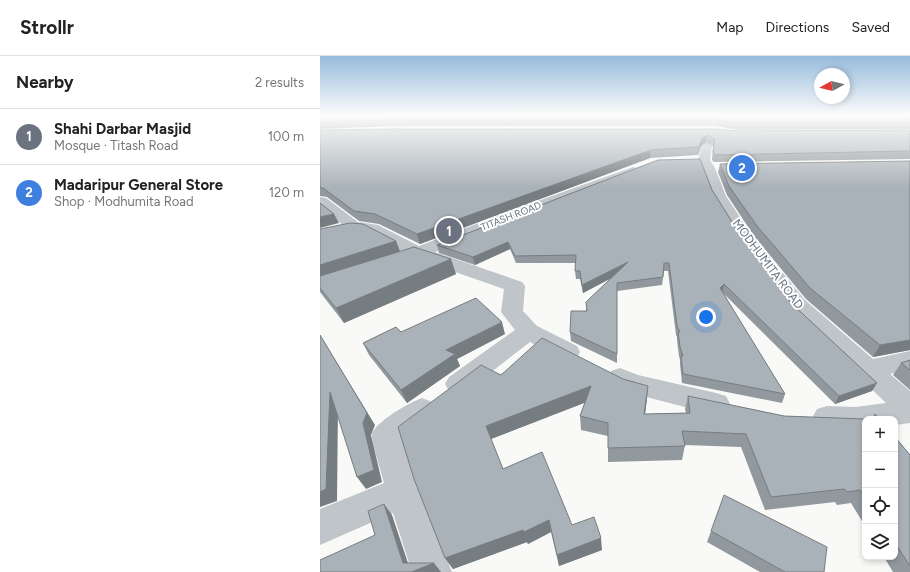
<!DOCTYPE html>
<meta charset="utf-8">
<style>
:root{--surface:#fff;--page:#f2f2f2;--text:#222;--muted:#767676;--line:#e0e0e0;--accent:#de5c32}
body{margin:0;font-family:Figtree,sans-serif;background:var(--page);color:var(--text)}
.controls{position:absolute;right:12px;bottom:12px;display:grid;overflow:hidden;border-radius:8px;box-shadow:0 2px 6px #0003}
.controls button{width:36px;height:36px;display:grid;place-items:center;padding:0;border:0;border-bottom:1px solid var(--line);background:var(--surface);color:var(--text);font:20px sans-serif}
.compass{position:absolute;left:494px;top:12px;width:36px;height:36px;border-radius:50%;background:var(--surface);box-shadow:0 2px 6px #0003;rotate:262deg}
.you{position:absolute;left:386px;top:261px;width:14px;height:14px;margin:-10px;border:3px solid #fff;border-radius:50%;background:#1a73e8;box-shadow:0 0 0 6px #1a73e833}
.badge{display:grid;place-items:center;width:26px;height:26px;border-radius:50%;background:var(--accent);color:#fff;font-size:13px;font-weight:700}
.pin{position:absolute;translate:-50% -50%;border:2px solid #fff;box-shadow:0 1px 4px #0006}
.list{margin:0;padding:0;list-style:none}
h2{display:flex;justify-content:space-between;align-items:center;height:52px;margin:0;padding:0 16px;font-size:17px}
h2 small{font-size:13px;font-weight:400;color:var(--muted)}
.list li{display:grid;grid-template-columns:26px 1fr auto;gap:12px;align-items:center;box-sizing:border-box;height:56px;padding:0 16px;border-top:1px solid var(--line)}
.list b{display:block;font-size:15px;white-space:nowrap}
.list p{margin:0;font-size:13px;white-space:nowrap;color:var(--muted)}
.list em{font-size:13px;font-style:normal;color:var(--muted)}
.icon{flex:none;width:22px;height:22px;fill:none;stroke:currentColor;stroke-width:2;stroke-linecap:round;stroke-linejoin:round}
.map{position:relative;flex:none;width:590px;height:516px;overflow:hidden}
header{display:flex;align-items:center;gap:24px;box-sizing:border-box;height:56px;padding:0 20px;background:var(--surface);border-bottom:1px solid var(--line)}
header strong{font-size:19px}
nav{display:flex;gap:22px;margin-inline-start:auto;font-size:14px}
main{display:flex}
aside{flex:1;background:var(--surface)}
.map>svg:first-child{display:block}
</style>
<header>
<strong>Strollr</strong>
<nav><a>Map</a><a>Directions</a><a>Saved</a></nav>
</header>
<main>
<aside>
<h2>Nearby<small>2 results</small></h2>
<ul class="list">
<li><span class="badge" style="background:#6b7280">1</span><div><b>Shahi Darbar Masjid</b><p>Mosque · Titash Road</p></div><em>100 m</em></li>
<li><span class="badge" style="background:#3f7fe0">2</span><div><b>Madaripur General Store</b><p>Shop · Modhumita Road</p></div><em>120 m</em></li>
</ul>
</aside>
<div class="map">
<svg width="590" height="516" viewBox="0 0 590 516">
<rect width="100%" height="100%" fill="#f9f9f7"/>
<g fill="none" stroke-linecap="round" stroke-linejoin="round">
<path stroke="#bbbec1" stroke-width="1" stroke-dasharray="1 1" stroke-linecap="butt" d="M75 74 85 69"/>
<path fill="#c0c5c9" fill-rule="evenodd" d="M394 72 399 75 393 83 390 104 395 112 406 140 433 181 485 244 553 303 590 295V313L570 318 590 335V367L575 369V363H545V374C529 376 512 376 497 371L492 362 497 353 507 350 535 351 566 347 469 254 419 184 392 140 383 112 378 104C381 94 382 75 394 72Z
M313 111 317 112 319 115 317 118 200 161 115 196 202 226 205 230 203 255 217 270 257 290 260 296 257 302 248 305 239 302 210 286 147 335 138 338 129 335 125 328 129 321 195 274 181 256 184 233 92 201 48 176 28 173 0 151V141L6 142 38 166 58 169 99 190 190 155Z
M300 312 318 319 396 337 406 340 410 348 406 356 396 359 303 335 291 329 287 322 291 315Z
M102 342 112 346 116 354 112 362 84 384 100 436 132 516H92L73 457 0 489V453L64 427C62 418 51 385 52 378 55 366 90 346 102 342Z"/>
<path stroke="#a4aab0" stroke-width="1.5" stroke-dasharray="2.5 1.5" stroke-linecap="butt" d="M372 88 400 87"/>
</g>
<path fill="#91999e" d="M0 60H590V73L419 74 394 70H73L0 73Z
M0 74 420 75 590 74V103L394 106 392 104 393 90 386 86 381 90 378 99 330 102 100 188 59 168 39 165 7 141 0 140Z
M590 105V294L553 301 486 243 434 180 407 139 398 116 400 108Z
M392 134 419 177 471 247 557 327 552 335 515 348 403 237 465 338 462 347 362 327 360 308V304L359 300 357 284V281L356 279 348 215H344L342 229 297 235V307L251 285 250 276 266 255V246L290 223 263 237 260 223H256L255 215 256 207H196L190 193 155 209 119 197 117 189Z
M0 173 76 185 80 195 136 218 24 267 0 236Z
M185 278 137 303 140 310 87 347 49 299 43 287Z
M590 304V334L573 319 581 307Z
M181 319 327 343 325 358 366 357 365 353 368 340 464 360 544 363 553 362 555 358 560 363H545V470L531 447 517 449 515 446 445 454 421 391 365 389 362 404 288 406V380L261 374 260 360 265 346 171 383 183 413 252 469 282 494 239 510 231 476 208 488 207 486 133 513 125 502Z
M575 381 590 399V516H573L564 501H575Z
M391 475 504 516H440L387 486Z"/>
<path fill="#767d81" d="M387 79 386 86 381 90 378 99 379 91 382 82Z
M331 94 330 102 100 188 97 178Z
M14 158 19 167 0 172V161Z
M76 185 80 196 0 221V209Z
M188 186 190 193 155 209 153 201Z
M131 203 136 218 24 267 16 252Z
M308 206V213L263 237 262 229Z
M404 228 402 237 400 232Z
M182 266 185 278 137 303 140 310 87 347 81 334 126 294Z
M0 279 55 369 51 379 62 426 46 433 37 421Z
M590 284V294L553 301 560 289Z
M557 327 552 335 515 348 519 340Z
M271 330 272 344 171 383 166 370Z
M328 330 327 343 323 372 324 358Z
M10 336 18 348 17 445 0 451V436Z
M64 448 72 459 91 516 83 507Z
M229 464 231 476 208 488 207 486 133 513 125 502Z
M281 482 282 494 239 510 237 499Z
M114 507 121 516H91Z"/>
<path fill="#a9b2b8" stroke="#767d81" d="M0 60H590V66L420 67 395 64H71L0 66Z
M71 73H395L420 75 590 74V95L395 99 393 96 395 83 387 79 382 82 379 91 331 94 97 178 55 158 34 155 3 132H0V74Z
M380 103 392 134 419 177 471 247 557 327 519 340 404 228 400 232 465 338 363 318 361 300H363L360 291 358 276H360L357 270 349 207H344L343 221 297 227V298L250 276 251 255H267L266 246 308 206 262 229 260 215H255L256 199 195 200 188 186 153 201 117 189 338 104Z
M590 105V284L560 289 490 232 437 170 409 130 400 108Z
M0 147 14 158 0 161Z
M30 167 43 168 76 185 0 209V173Z
M94 191 131 203 16 252 0 232V220Z
M156 242 182 266 126 294 135 298 81 334 43 287 76 271 81 276Z
M0 279 47 357 43 367 54 414 37 421 10 336 6 433 0 436Z
M222 282 303 323 328 330 324 358 370 357 368 340 464 360 544 363 554 362 555 358 560 363H545V441L540 434 527 436 524 433 451 441 426 378 362 375 365 390 288 392V367L260 360 271 330 166 370 183 413 222 396 252 469 274 461 281 482 237 499 229 464 204 476 203 474 125 502 94 423 78 371 161 309 181 319Z
M590 304V314L581 307Z
M575 381 590 399V510L575 487Z
M404 439 507 491 504 516H465L391 475Z
M64 448 83 507H114L91 516H0V504L55 479 48 455Z"/>
<linearGradient id="sky" x2="0" y2="1"><stop stop-color="#96bbdc"/><stop offset="0.45" stop-color="#fcfcfb"/><stop offset="1" stop-color="#fcfcfb" stop-opacity="0"/></linearGradient>
<rect width="590" height="132" fill="url(#sky)"/>
<g text-anchor="middle" dominant-baseline="central" stroke-width="4" stroke-linejoin="round" paint-order="stroke">
<g font-size="10" fill="#657481" stroke="#fff">
<text transform="translate(191 160) rotate(-21)">TITASH ROAD</text>
</g>
<g font-size="12" fill="#657481" stroke="#fff">
<text transform="translate(448 208) rotate(53)">MODHUMITA ROAD</text>
</g>
</g>
</svg>
<div class="controls">
<button>+</button>
<button>−</button>
<button><svg class="icon" aria-label="locate" viewBox="0 0 24 24"><circle cx="12" cy="12" r="6"/><path d="M12 2v4M12 18v4M2 12h4M18 12h4"/></svg></button>
<button><svg class="icon" aria-label="layers" viewBox="0 0 24 24"><path d="M12 4l9 5-9 5-9-5zM3 14l9 5 9-5"/></svg></button>
</div>
<svg class="compass" viewBox="-18 -18 36 36"><path d="M0-13l5 13h-10z" fill="#e53935"/><path d="M0 13l5-13h-10z" fill="#767676"/></svg>
<div class="you"></div>
<div class="pin badge" style="left:129px;top:175px;background:#6b7280">1</div>
<div class="pin badge" style="left:422px;top:112px;background:#3f7fe0">2</div>
</div>
</main>
